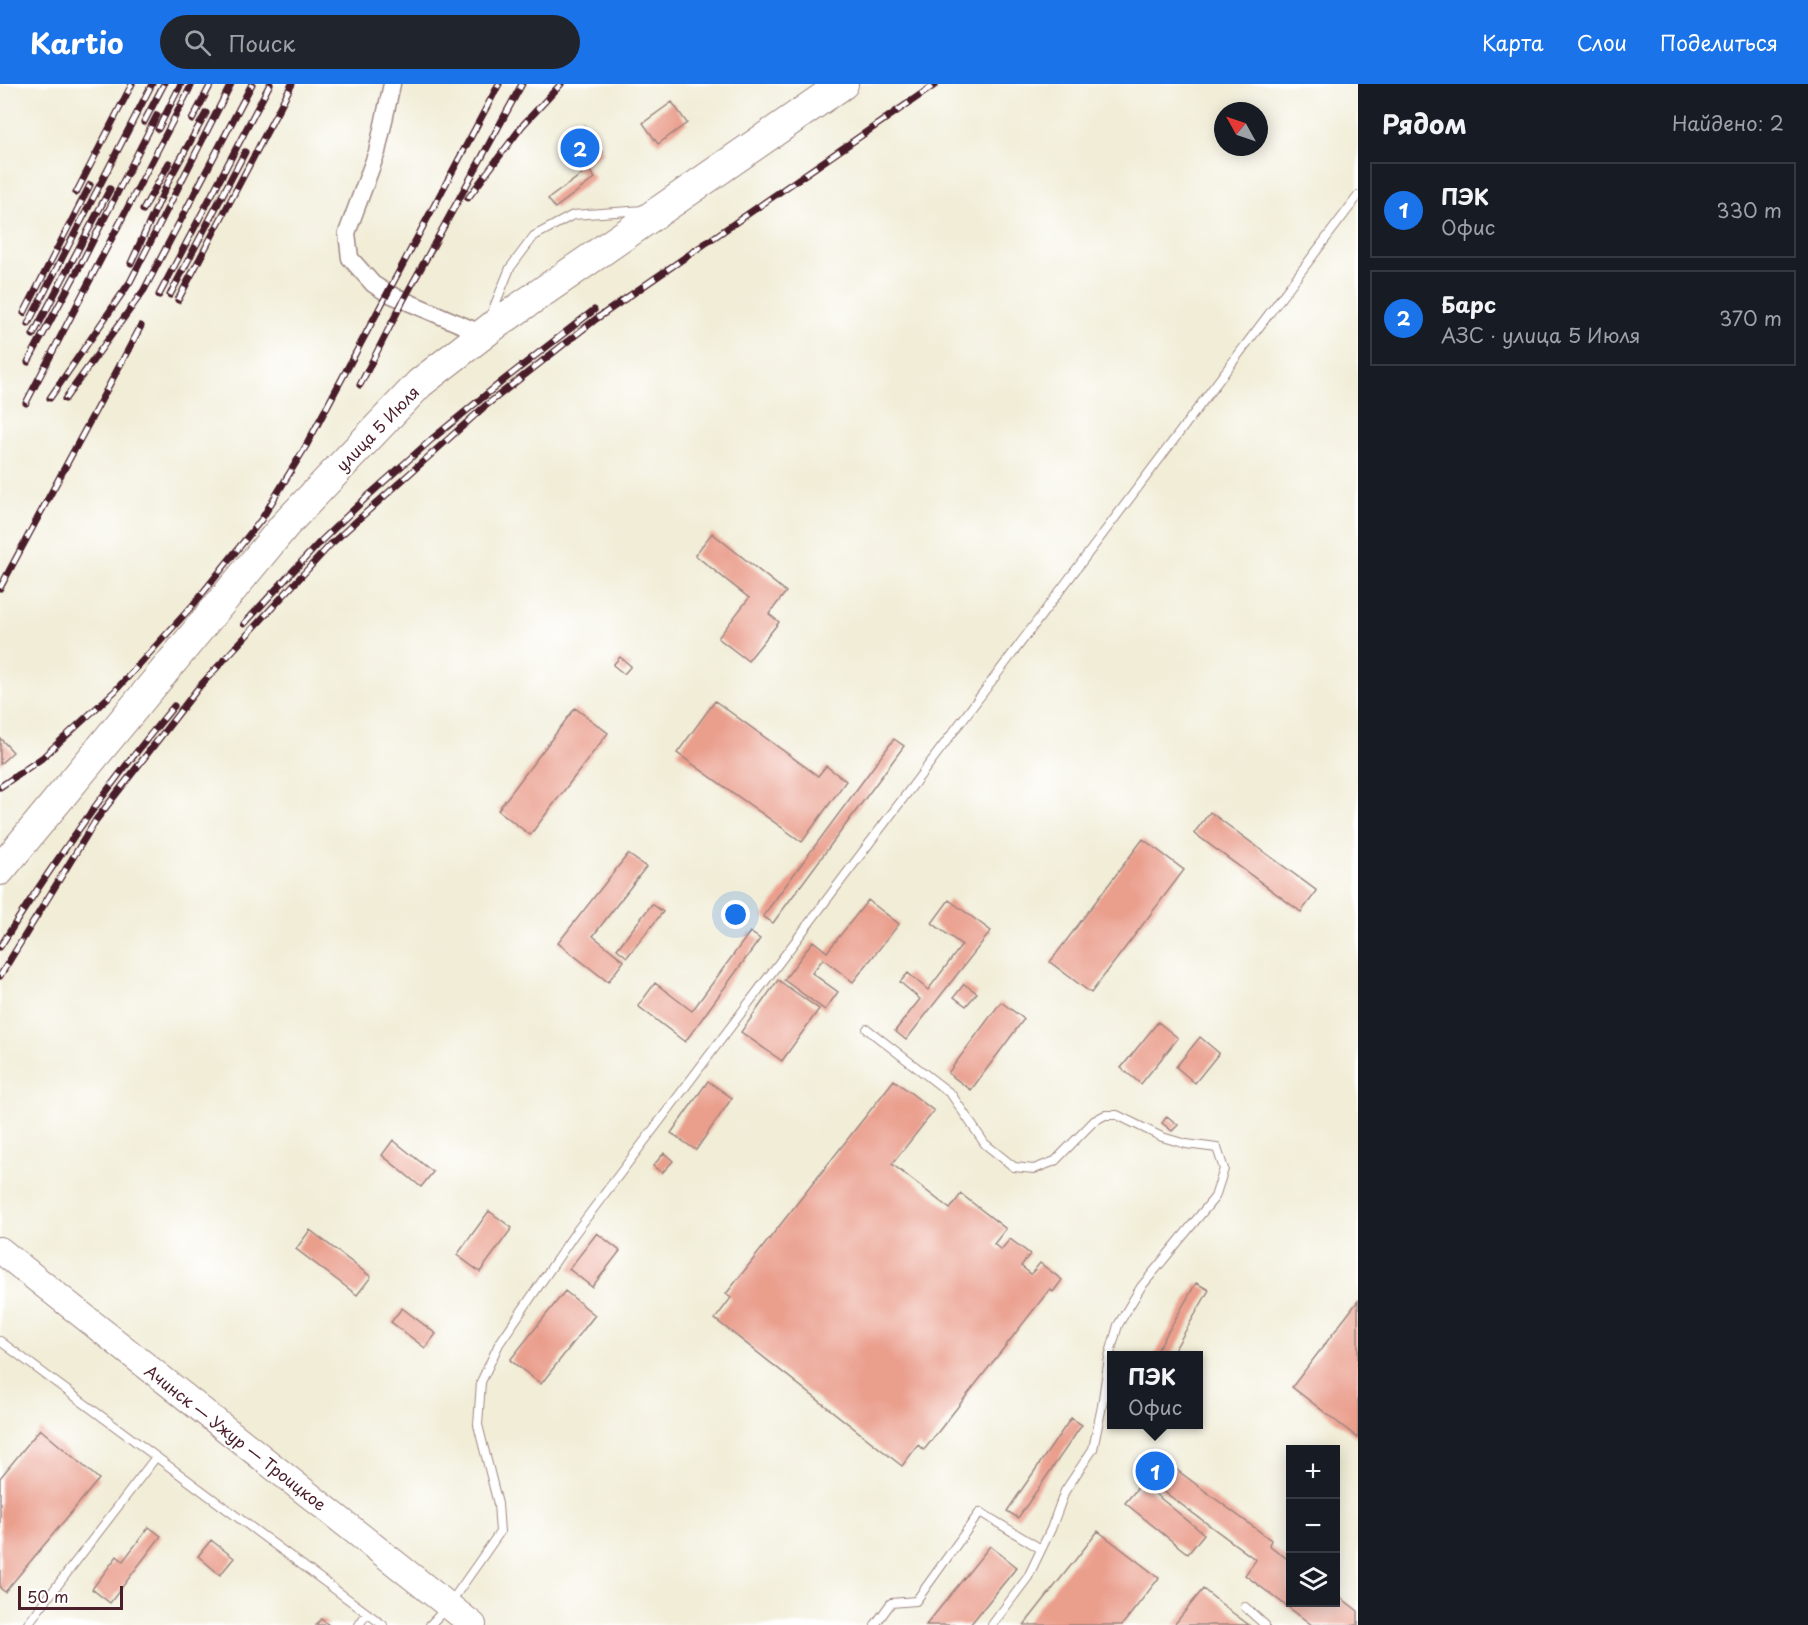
<!DOCTYPE html>
<html lang="ru">
<meta charset="utf-8">
<style>
:root{--surface:#171b24;--page:#20242c;--text:#f1f3f6;--muted:#9ea1a6;--line:#363941;--accent:#1a73e8}
body{margin:0;font-family:"Playpen Sans",sans-serif;background:var(--page);color:var(--text)}
.controls{position:absolute;right:18px;bottom:18px;display:grid;overflow:hidden;border-radius:0px;box-shadow:0 3px 15px #0003}
.controls button{width:54px;height:54px;display:grid;place-items:center;padding:0;border:0;border-bottom:2px solid var(--line);background:var(--surface);color:var(--text);font:30px sans-serif}
.compass{position:absolute;left:1214px;top:18px;width:54px;height:54px;border-radius:50%;background:var(--surface);box-shadow:0 3px 15px #0003;rotate:310deg}
.scale{position:absolute;left:18px;bottom:15px;width:105px;box-sizing:border-box;padding-left:6px;border:3px solid #4a1f2b;border-top:0;font-size:16px;line-height:21px;white-space:nowrap;color:#4a1f2b;-webkit-text-stroke:4px #fff;paint-order:stroke}
.you{position:absolute;left:736px;top:831px;width:21px;height:21px;margin:-15px;border:4px solid #fff;border-radius:50%;background:#1a73e8;box-shadow:0 0 0 9px #1a73e833}
.badge{display:grid;place-items:center;width:39px;height:39px;border-radius:50%;background:var(--accent);color:#fff;font-size:20px;font-weight:700}
.pin{position:absolute;translate:-50% -50%;border:3px solid #fff;box-shadow:0 2px 6px #0006}
.popup{position:absolute;left:1107px;top:1267px;width:96px;height:78px;box-sizing:border-box;display:grid;place-content:center;border-radius:0px;background:var(--surface);filter:drop-shadow(0 2px 4px #0005);font-size:20px;white-space:nowrap;color:var(--muted)}
.popup b{font-size:22px;color:var(--text)}
.popup::after{content:'';position:absolute;left:50%;top:100%;margin-left:-12px;border:12px solid transparent;border-top-color:var(--surface)}
.list{margin:0;padding:0;list-style:none}
h2{display:flex;justify-content:space-between;align-items:center;height:78px;margin:0;padding:0 24px;font-size:26px}
h2 small{font-size:20px;font-weight:400;color:var(--muted)}
.list li{display:grid;grid-template-columns:39px 1fr auto;gap:18px;align-items:center;box-sizing:border-box;height:96px;margin:0 12px 12px;padding:0 12px;border:2px solid var(--line);border-radius:0px}
.list b{display:block;font-size:22px;white-space:nowrap}
.list p{margin:0;font-size:20px;white-space:nowrap;color:var(--muted)}
.list em{font-size:20px;font-style:normal;color:var(--muted)}
.icon{flex:none;width:33px;height:33px;fill:none;stroke:currentColor;stroke-width:2;stroke-linecap:round;stroke-linejoin:round}
.map{position:relative;flex:none;width:1358px;height:1541px;overflow:hidden}
header{display:flex;align-items:center;gap:36px;box-sizing:border-box;height:84px;padding:0 30px;background:var(--accent);color:#fff}
header strong{font-size:28px}
nav{display:flex;gap:33px;margin-inline-start:auto;font-size:21px}
.search{width:420px;height:54px;background:var(--page);display:flex;align-items:center;gap:15px;box-sizing:border-box;padding:0 21px;border-radius:33px;color:var(--muted);font-size:22px}
main{display:flex}
aside{flex:1;background:var(--surface)}
.map>svg:first-child{display:block}
</style>
<header>
<strong>Kartio</strong>
<div class="search"><svg class="icon" aria-label="search" viewBox="0 0 24 24"><circle cx="10" cy="10" r="6"/><path d="M15 15l6 6"/></svg>Поиск</div>
<nav><a>Карта</a><a>Слои</a><a>Поделиться</a></nav>
</header>
<main>
<div class="map">
<svg width="1358" height="1541" viewBox="0 0 1358 1541">
<rect width="100%" height="100%" fill="#fff"/>
<filter id="ink" filterUnits="userSpaceOnUse"><feTurbulence type="fractalNoise" baseFrequency=".0167" numOctaves="2"/><feDisplacementMap in="SourceGraphic" scale="12" xChannelSelector="R" yChannelSelector="G"/><feConvolveMatrix kernelMatrix="1 2 1 2 8 2 1 2 1" color-interpolation-filters="sRGB"/></filter>
<filter id="wash" filterUnits="userSpaceOnUse"><feTurbulence type="fractalNoise" baseFrequency=".008" numOctaves="4" result="noise"/><feDisplacementMap in="SourceGraphic" scale="24" xChannelSelector="R" yChannelSelector="G"/><feGaussianBlur stdDeviation="1.35" result="paint"/><feColorMatrix in="noise" values="0 0 0 0 0 0 0 0 0 0 0 0 0 0 0 0 0 1.4 0 .05"/><feComposite in="paint" operator="in"/></filter>
<g filter="url(#wash)">
<rect width="100%" height="100%" fill="#f1edd7"/>
<g id="blocks">
<path fill="#ea9e8c" d="M672 18 687 39 658 60 643 39Z
M584 42 603 68 585 81 595 94 555 124 548 115 582 90 579 85 577 87 558 61Z
M712 449 786 508 769 530 779 538 748 577 718 554 749 514 695 471Z
M620 573 631 582 624 590 613 581Z
M715 617 818 692 826 682 846 697 802 758 677 669Z
M575 624 608 649 530 751 498 726Z
M0 654 13 668 0 680Z
M894 655 904 662 773 839 763 832Z
M1210 728 1317 807 1301 828 1194 749Z
M1143 755 1184 786 1091 909 1050 878Z
M628 770 646 783 593 852 624 877 608 898 558 859Z
M868 816 899 840 853 898 823 875 812 889 838 908 825 926 784 896 813 857 827 868Z
M949 816 991 847 906 956 895 947 920 915 900 898 908 889 928 906 962 861 932 839Z
M652 820 663 828 627 873 617 865Z
M750 848 760 855 685 958 638 922 655 899 692 927Z
M778 896 819 925 782 977 741 948Z
M964 900 977 909 966 922 954 913Z
M1001 918 1024 935 971 1006 948 989Z
M1158 938 1178 954 1141 1000 1121 984Z
M1200 953 1219 969 1195 999 1176 983Z
M894 996 934 1027 892 1080 950 1125 961 1110 1006 1145 994 1160 1001 1166 1010 1155 1030 1170 1021 1182 1031 1190 1040 1179 1062 1196 1053 1208 1050 1205 924 1366 918 1361 902 1382 715 1235 731 1214 726 1210Z
M708 997 732 1014 696 1066 671 1049Z
M1167 1032 1178 1041 1172 1047 1162 1039Z
M393 1056 433 1088 421 1103 382 1071Z
M664 1069 673 1077 662 1089 653 1082Z
M489 1127 512 1144 480 1188 457 1171Z
M310 1146 371 1193 357 1211 296 1165Z
M597 1149 620 1167 592 1203 569 1185Z
M1196 1199 1209 1206 1171 1272H1154Z
M565 1207 595 1231 541 1300 510 1276Z
M1358 1217V1354L1292 1303Z
M402 1224 436 1250 425 1264 391 1238Z
M1071 1334 1082 1341 1018 1434 1007 1427Z
M40 1345 99 1395 5 1508 0 1504V1394Z
M1154 1369 1271 1456 1269 1461 1290 1477V1518H1336V1510L1358 1527V1541H1312L1245 1491 1256 1476 1139 1389Z
M1142 1399 1204 1450 1188 1470 1125 1419Z
M149 1443 161 1452 110 1519 92 1505 117 1472 123 1477Z
M1098 1447 1159 1494 1122 1541H1024Z
M211 1456 234 1474 220 1491 198 1472Z
M990 1462 1017 1483 970 1541H926Z
M1203 1505 1233 1529 1249 1541H1174Z
M321 1535 329 1541H316Z"/>
</g>
</g>
<g filter="url(#ink)">
<use href="#blocks" fill-opacity="0" stroke="#9e8681" stroke-width="1.5"/>
<g fill="none" stroke-linecap="round" stroke-linejoin="round">
<g stroke="#9e8681" stroke-width="10">
<path id="lane" d="M490 233 510 184 534 152 573 131 644 126
M867 945 951 1010 985 1060 1014 1083 1034 1085 1055 1077 1094 1037 1105 1031H1117L1162 1053 1186 1060 1217 1064 1224 1085 1215 1113 1141 1203 1118 1241 1109 1273 1102 1322 1093 1365 1065 1407 1051 1445 1028 1493 992 1541
M0 1257 383 1541
M1245 1523 1265 1541
M27 1541 156 1373
M359 1541 367 1529
M430 1541 448 1522 500 1448 498 1420 478 1341 481 1298 499 1260 575 1149 1358 112
M875 1541 891 1519 916 1517 980 1428 1041 1465"/>
</g>
<g stroke="#9e8681" stroke-width="19">
<path id="street" d="M392 0 377 68 347 149 350 174 373 200 387 209 483 250"/>
</g>
<g stroke="#9e8681" stroke-width="28">
<path id="primary" d="M0 1166 473 1541"/>
</g>
<g stroke="#9e8681" stroke-width="32">
<path id="highway" d="M0 786 285 441 420 299 496 240 843 0"/>
</g>
<use href="#lane" stroke="#fff" stroke-width="8"/>
<use href="#street" stroke="#fff" stroke-width="16"/>
<use href="#primary" stroke="#fff" stroke-width="26"/>
<use href="#highway" stroke="#fff" stroke-width="30"/>
<g stroke="#4a1f2b" stroke-width="7">
<path id="rail" d="M192 36 211 0
M144 38 164 0
M158 45 181 0
M76 109 132 0
M468 114 523 41 561 0
M143 126 169 79
M131 179 170 94 206 29
M159 211 270 0
M170 211 245 68
M178 216 292 0
M24 229 90 101
M28 240 152 0
M33 251 110 105
M28 278 79 184 157 31
M360 301 404 215 522 0
M50 314 130 198 231 0
M65 315 144 206 252 0
M26 319 192 0
M0 504 141 242
M244 540 320 458 369 411 432 355 505 295 594 226
M0 703 42 674 115 607 193 521 261 436 306 362 499 0
M0 863C53 779 110 698 174 622
M0 892 96 736 199 603 331 460 484 323 596 235 936 0"/>
</g>
<use href="#rail" stroke="#fff" stroke-width="4.5" stroke-dasharray="14" stroke-linecap="butt"/>
</g>
</g>
<g text-anchor="middle" dominant-baseline="central" stroke-width="4.5" stroke-linejoin="round" paint-order="stroke">
<g font-size="16" fill="#4a1f2b" stroke="#fff">
<text transform="translate(377 344) rotate(-46)">улица 5 Июля</text>
<text transform="translate(236 1353) rotate(38)">Ачинск — Ужур — Троицкое</text>
</g>
</g>
</svg>
<div class="controls">
<button>+</button>
<button>−</button>
<button><svg class="icon" aria-label="layers" viewBox="0 0 24 24"><path d="M12 4l9 5-9 5-9-5zM3 14l9 5 9-5"/></svg></button>
</div>
<svg class="compass" viewBox="-18 -18 36 36"><path d="M0-13l5 13h-10z" fill="#e53935"/><path d="M0 13l5-13h-10z" fill="#9ea1a6"/></svg>
<div class="scale">50 m</div>
<div class="you"></div>
<div class="pin badge" style="left:1155px;top:1387px">1</div>
<div class="popup"><b>ПЭК</b>Офис</div>
<div class="pin badge" style="left:580px;top:64px">2</div>
</div>
<aside>
<h2>Рядом<small>Найдено: 2</small></h2>
<ul class="list">
<li><span class="badge">1</span><div><b>ПЭК</b><p>Офис</p></div><em>330 m</em></li>
<li><span class="badge">2</span><div><b>Барс</b><p>АЗС · улица 5 Июля</p></div><em>370 m</em></li>
</ul>
</aside>
</main>
